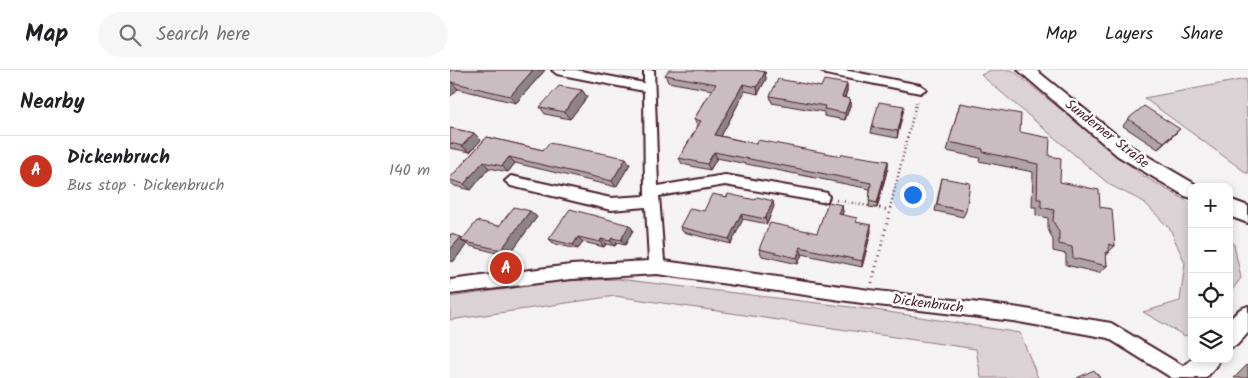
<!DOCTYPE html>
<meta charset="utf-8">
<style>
:root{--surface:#fff;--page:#f6f6f6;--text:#202124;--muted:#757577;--line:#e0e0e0;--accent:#c8321e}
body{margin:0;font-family:Kalam,sans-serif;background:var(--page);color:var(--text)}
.controls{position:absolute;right:15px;bottom:15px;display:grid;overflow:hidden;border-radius:10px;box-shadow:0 2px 8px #0003}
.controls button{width:45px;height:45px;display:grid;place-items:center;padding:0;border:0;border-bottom:1px solid var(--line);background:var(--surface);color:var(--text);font:25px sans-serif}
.you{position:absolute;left:462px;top:124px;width:18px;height:18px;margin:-12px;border:4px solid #fff;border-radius:50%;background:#1a73e8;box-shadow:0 0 0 8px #1a73e833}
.badge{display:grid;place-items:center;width:32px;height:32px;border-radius:50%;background:var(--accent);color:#fff;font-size:16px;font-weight:700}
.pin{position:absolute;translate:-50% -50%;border:2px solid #fff;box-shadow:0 1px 5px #0006}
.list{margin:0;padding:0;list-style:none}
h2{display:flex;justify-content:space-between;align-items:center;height:65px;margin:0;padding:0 20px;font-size:21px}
h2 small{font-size:16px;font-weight:400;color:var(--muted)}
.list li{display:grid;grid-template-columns:32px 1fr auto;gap:15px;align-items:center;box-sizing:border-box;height:70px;padding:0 20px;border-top:1px solid var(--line)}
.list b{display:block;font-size:19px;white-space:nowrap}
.list p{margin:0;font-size:16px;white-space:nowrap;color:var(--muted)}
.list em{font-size:16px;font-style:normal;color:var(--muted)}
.icon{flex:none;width:28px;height:28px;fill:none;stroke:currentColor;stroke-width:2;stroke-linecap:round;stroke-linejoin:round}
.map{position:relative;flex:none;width:798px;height:308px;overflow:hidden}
header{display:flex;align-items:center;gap:30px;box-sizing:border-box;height:70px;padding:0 25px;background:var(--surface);border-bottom:1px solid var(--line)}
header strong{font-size:24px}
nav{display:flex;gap:28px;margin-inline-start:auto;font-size:18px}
.search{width:350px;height:45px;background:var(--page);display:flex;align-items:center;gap:12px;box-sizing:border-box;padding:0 18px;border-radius:28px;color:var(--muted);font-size:19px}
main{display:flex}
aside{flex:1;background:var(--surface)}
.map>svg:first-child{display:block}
</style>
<header>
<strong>Map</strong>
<div class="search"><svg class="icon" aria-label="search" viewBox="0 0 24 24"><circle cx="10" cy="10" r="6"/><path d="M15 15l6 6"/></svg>Search here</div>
<nav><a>Map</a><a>Layers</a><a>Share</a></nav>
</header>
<main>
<aside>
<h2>Nearby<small></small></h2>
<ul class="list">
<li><span class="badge">A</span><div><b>Dickenbruch</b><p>Bus stop · Dickenbruch</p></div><em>140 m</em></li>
</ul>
</aside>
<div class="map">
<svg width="798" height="308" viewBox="0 0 798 308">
<rect width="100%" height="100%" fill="#f4f2f2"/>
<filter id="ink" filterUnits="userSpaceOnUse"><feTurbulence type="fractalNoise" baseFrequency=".02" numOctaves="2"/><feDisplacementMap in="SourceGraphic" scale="10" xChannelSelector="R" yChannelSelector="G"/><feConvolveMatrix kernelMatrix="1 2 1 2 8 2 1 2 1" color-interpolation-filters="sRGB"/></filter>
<g filter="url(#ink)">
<path fill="#dbd2d5" stroke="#927880" d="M541 0H562L692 105 742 134V263L735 266 693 242 730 231 735 193 720 159 694 132 660 115 531 5Z
M796 9 798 104 694 28Z
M779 169 784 175 791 208 779 224Z
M168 209 426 240 570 263 588 308H531L526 279 165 226 0 250V227L112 211Z"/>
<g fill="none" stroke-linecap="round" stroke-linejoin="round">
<g stroke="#4a1f2b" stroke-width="4">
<path id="street" d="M102 0H126L194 13V0H204L208 116 275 105 372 122 377 123 379 127 377 131 372 132 275 115 209 126 214 191 419 220 563 237 661 253 743 302 745 308H722L658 268 636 264 563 251 419 234 207 204 121 209 0 224V210L121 195 199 191 196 137 161 140 61 116 55 111 61 106 161 128 195 126 194 21 107 4Z
M371 0H394L470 15 476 19 470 23 376 4Z"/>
</g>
<g stroke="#4a1f2b" stroke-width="4">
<path id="secondary" d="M568 0H586L680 76 750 117H742V128L735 126 668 86Z
M779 129 798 136V153L779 146Z
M798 236V263L787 275 779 278V250L790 239Z
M742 289H770L766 297 756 308H728L731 299Z"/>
</g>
<path stroke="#4a1f2b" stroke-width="2.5" stroke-dasharray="1 3" stroke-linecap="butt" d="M386 130 430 138
M440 138 467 30"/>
<path stroke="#4a1f2b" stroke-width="3" stroke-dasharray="1 4.5" stroke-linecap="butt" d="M424 137 439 140
M422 213 441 137"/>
<use href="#street" fill="#fff" fill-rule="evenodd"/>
<use href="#secondary" fill="#fff" fill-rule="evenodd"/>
</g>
<path fill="#aea3a6" stroke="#4a1f2b" d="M0 0H95L66 33 8 19 0 27Z
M315 2 316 9 308 24 295 21 271 66 306 74 391 86 438 91V97L427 138 419 137 420 119 267 88 260 100 232 94 229 88 248 56 247 55 244 49 262 20 218 12 215 5Z
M397 14V21L395 28 400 29V36L395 50 374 46V42L322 33 320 26 371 17Z
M132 20 137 27 120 49 95 44 90 37Z
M510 33 570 62 599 86 610 112 650 137 665 176 659 181V183L656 186 657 196 649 203 616 195V184L603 181V170L598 159V148L586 145V137H582L583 102 529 91 530 88 497 81Z
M454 36 447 68 421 63 422 57Z
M678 49 730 59 723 66 708 79 673 56Z
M0 58 24 63 31 70 20 82 0 78Z
M37 67 93 80 180 94 166 117 65 93 58 102 39 98 21 120 5 116 0 112V108Z
M492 108 516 141 513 147 485 141Z
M277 127 324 136 317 154 293 149 281 174 233 162 230 157 254 141Z
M392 135 393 142 392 145 407 152 421 162 412 197 352 184 348 194 312 186 309 179 367 163Z
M80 141 87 147 58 186 20 176 17 174 3 192 0 191V164L13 168 49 156Z
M179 155 183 160 175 175 167 173 165 176 156 174 154 177 133 172 128 179 104 174 99 169Z
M798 294V308H784Z"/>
<path fill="#8d8487" stroke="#4a1f2b" d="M83 0H95L66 33 60 26Z
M315 2 316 9 308 24 307 17Z
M1 12 8 19 0 27V13Z
M293 14 295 21 268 72 265 65Z
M397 14V21L392 34V27Z
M132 20 137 27 120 49 114 42Z
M400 29V36L395 50V43Z
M454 36 453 43 447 68 448 61Z
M730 59 723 66 708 79 714 72Z
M24 63 31 70 20 82 12 76Z
M264 82 267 88 260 100 257 94Z
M59 87 65 93 58 102 52 96Z
M176 88 180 94 166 117 162 111Z
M438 91V97L427 138V133Z
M33 92 39 98 21 120 14 114Z
M323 131 324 136 317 154 315 149Z
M392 135 393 142 389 151V144Z
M80 141 87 147 58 186 51 180Z
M291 144 293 149 281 174 279 169Z
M179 155 183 160 175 175 171 170Z
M421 155V162L412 197V191Z
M11 167 19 172 11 171 17 174 3 192 0 190V180Z
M128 167 133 172 128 179 123 175Z
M162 168 167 173 165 176 160 171Z
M151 169 156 174 154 177 150 172Z
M350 177 352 184 348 194 347 188Z"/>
<path fill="#cabdc1" stroke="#4a1f2b" d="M0 0H83L60 26 1 12 0 13Z
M219 0H304L315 2 307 17 293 14 265 65 306 74 308 70 391 86 392 84 438 91 427 133 419 131 421 113 264 82 257 94 229 88 251 51 244 49 266 14 215 5Z
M328 9 371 17 374 10 397 14 392 27 400 29 395 43 374 39 375 36 320 26Z
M109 16 132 20 114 42 90 37Z
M429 32 454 36 448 61 422 57Z
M510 33 571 44 570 62 600 68 599 86 611 88 610 112 649 120 650 137 662 139 665 176 659 174V183L656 182 657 196 623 188 622 177 609 174V162L603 151 604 140 591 137V129H587L588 94 533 82V79L499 72Z
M694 36 730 59 714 72 678 49Z
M0 58 24 63 12 76 0 73Z
M37 67 93 80 99 73 176 88 162 111 59 87 52 96 33 92 14 114 0 110V108Z
M492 108 520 113 516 141 487 135Z
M262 124 277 127 278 124 305 130 307 127 323 131 315 149 291 144 279 169 230 157 240 138 254 141Z
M378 132 392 135 389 144 407 148 406 152 421 155 412 191 350 177 347 188 309 179 320 153 367 163Z
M64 137 80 141 51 180 11 171 27 151 49 156Z
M120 139 179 155 171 170 162 168 160 171 151 169 150 172 128 167 123 175 99 169Z
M0 164 11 167 0 180Z
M644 300 650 308H627Z"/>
</g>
<g text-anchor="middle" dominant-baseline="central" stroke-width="5" stroke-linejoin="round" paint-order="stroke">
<g font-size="14" fill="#4a1f2b" stroke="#fff">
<text transform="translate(657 64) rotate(38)">Sunderner Straße</text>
<text transform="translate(478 234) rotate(7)">Dickenbruch</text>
</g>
</g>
</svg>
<div class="controls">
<button>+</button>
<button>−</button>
<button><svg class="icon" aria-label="locate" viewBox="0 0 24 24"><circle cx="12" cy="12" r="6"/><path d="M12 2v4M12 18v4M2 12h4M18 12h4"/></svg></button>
<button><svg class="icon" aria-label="layers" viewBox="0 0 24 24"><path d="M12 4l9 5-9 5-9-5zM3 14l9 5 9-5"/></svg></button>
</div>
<div class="you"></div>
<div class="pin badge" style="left:56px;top:198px">A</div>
</div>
</main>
